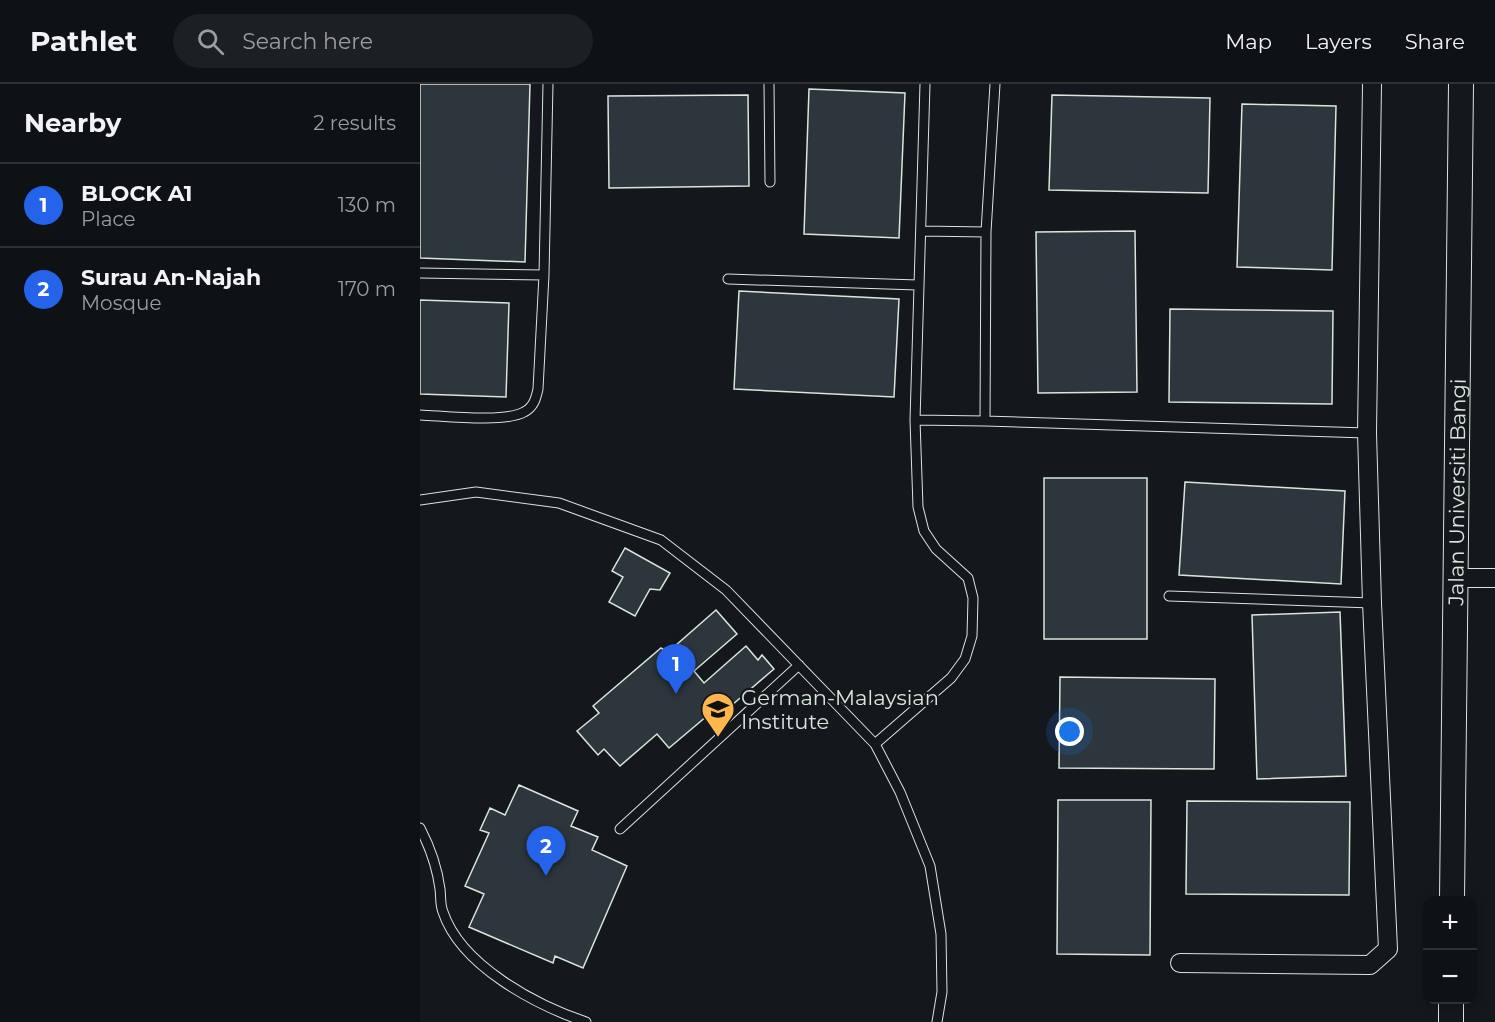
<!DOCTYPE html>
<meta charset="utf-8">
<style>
:root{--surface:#0f1215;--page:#1d2022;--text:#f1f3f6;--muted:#9b9ea0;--line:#2f3234;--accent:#2563eb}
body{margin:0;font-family:Montserrat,sans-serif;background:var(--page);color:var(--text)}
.controls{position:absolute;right:18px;bottom:18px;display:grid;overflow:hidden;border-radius:12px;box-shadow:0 3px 9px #0003}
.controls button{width:54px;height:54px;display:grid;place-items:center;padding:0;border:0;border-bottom:2px solid var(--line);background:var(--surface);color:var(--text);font:30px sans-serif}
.you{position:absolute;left:650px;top:648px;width:21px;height:21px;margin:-15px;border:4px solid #fff;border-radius:50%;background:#1a73e8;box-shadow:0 0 0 9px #1a73e833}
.badge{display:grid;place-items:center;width:39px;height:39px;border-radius:50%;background:var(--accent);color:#fff;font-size:20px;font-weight:700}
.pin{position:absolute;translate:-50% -50px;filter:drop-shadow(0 2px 3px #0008)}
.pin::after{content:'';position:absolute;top:32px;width:21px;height:18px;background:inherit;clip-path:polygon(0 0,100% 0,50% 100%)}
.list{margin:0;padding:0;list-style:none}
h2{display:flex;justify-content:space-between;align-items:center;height:78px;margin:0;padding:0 24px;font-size:26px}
h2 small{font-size:20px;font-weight:400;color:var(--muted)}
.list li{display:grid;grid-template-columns:39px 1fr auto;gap:18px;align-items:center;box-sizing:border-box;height:84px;padding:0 24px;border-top:2px solid var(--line)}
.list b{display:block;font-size:22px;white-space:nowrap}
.list p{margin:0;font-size:20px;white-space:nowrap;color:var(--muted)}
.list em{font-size:20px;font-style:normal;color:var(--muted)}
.icon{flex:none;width:33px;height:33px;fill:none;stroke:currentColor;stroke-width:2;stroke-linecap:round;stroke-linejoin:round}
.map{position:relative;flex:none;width:1075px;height:938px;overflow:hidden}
header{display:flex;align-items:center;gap:36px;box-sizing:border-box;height:84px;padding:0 30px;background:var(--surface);border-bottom:2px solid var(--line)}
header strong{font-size:28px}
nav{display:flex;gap:33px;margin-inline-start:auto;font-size:21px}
.search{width:420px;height:54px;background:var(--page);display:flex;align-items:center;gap:15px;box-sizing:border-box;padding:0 21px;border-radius:33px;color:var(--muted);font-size:22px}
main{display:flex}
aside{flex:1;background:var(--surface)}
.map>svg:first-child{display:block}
</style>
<header>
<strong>Pathlet</strong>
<div class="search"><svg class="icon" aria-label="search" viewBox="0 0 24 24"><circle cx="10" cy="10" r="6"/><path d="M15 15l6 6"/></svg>Search here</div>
<nav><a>Map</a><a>Layers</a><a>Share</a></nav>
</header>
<main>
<aside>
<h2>Nearby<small>2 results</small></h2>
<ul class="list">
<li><span class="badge">1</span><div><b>BLOCK A1</b><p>Place</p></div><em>130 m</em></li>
<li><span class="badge">2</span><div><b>Surau An-Najah</b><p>Mosque</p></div><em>170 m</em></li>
</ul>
</aside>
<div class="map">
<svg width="1075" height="938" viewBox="0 0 1075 938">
<rect width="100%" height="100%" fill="#14181c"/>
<path fill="#2c363c" stroke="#d8e6dc" stroke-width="1.5" d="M0 0H110L105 178 0 174Z
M389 5 485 9 479 154 384 150Z
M328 11 329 102 189 104 188 12Z
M632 11 790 14 788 109 629 106Z
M822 20 916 22 912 186 817 183Z
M715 147 717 308 618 309 616 148Z
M319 207 479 215 474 313 314 305Z
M0 216 89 219 86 313 0 310Z
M750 225 913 227 912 320 749 318Z
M624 394H727V555H624Z
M765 398 925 407 921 500 759 491Z
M205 464 250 489 240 506 230 505 215 532 189 518 203 493 192 487Z
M296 526 317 550 274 587 284 599 326 562 338 576 342 571 354 585 305 627 300 621 249 664 237 650 200 682 184 665 178 671 157 647 179 629 173 622 241 564 248 568Z
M920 528 926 692 837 695 832 531Z
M640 593 795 595 794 685 639 684Z
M99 701 158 727 151 742 178 753 172 766 207 782 163 884 135 872 133 879 49 843 64 810 45 802 69 749 60 746 70 724 85 731Z
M638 716H731L730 871 637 870Z
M767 717 930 718 929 811 766 810Z"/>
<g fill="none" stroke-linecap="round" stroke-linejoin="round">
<g stroke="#d8e6dc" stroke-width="11">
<path id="service" d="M349 0 350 98
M502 147 566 148
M0 189 124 191 118 305C116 314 114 323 104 328 84 339 25 332 0 331
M124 191 128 0
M308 195 498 201
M495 336 565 337 947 349
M565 337 566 148 575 0
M0 416 56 408 139 419 241 456 306 506 455 660 480 708 510 782 521 850 522 908 517 938
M749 512 952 519
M455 660 531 594 545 575 552 552 553 514 548 494 516 465 504 447 498 423 495 336 505 0
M0 744C11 765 17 782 20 805 21 813 20 821 23 828 41 882 116 921 166 938
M200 745 379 581"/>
</g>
<g stroke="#d8e6dc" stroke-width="20">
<path id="minor" d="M1036 494H1075
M760 879 950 881 968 865 952 519 947 349 952 0"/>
</g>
<g stroke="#d8e6dc" stroke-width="26">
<g id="tertiary">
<path id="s1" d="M1032 816 1041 0"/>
<path d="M1031 938V916"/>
</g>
</g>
<use href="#service" stroke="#14181c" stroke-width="9"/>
<use href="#minor" stroke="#14181c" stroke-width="18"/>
<use href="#tertiary" stroke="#14181c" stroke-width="24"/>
</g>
<defs>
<g id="university-pin" transform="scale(1.725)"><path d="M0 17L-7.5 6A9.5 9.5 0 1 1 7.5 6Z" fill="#ffb74d" stroke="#14181c"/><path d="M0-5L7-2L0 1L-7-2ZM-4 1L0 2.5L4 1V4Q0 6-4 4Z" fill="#111"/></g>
</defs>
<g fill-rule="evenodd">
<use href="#university-pin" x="298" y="625"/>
</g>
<g text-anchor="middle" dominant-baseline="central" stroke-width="4.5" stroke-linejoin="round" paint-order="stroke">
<g font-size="21" fill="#d8e6dc" stroke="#14181c">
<text stroke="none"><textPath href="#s1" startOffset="408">Jalan Universiti Bangi</textPath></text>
</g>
<g font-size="21" fill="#d8e6dc" stroke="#14181c" text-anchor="start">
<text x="321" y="613">German-Malaysian<tspan x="321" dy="24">Institute</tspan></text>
</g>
</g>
</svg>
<div class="controls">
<button>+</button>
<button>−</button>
</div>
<div class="you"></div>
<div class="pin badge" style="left:256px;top:610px">1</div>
<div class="pin badge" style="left:126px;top:792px">2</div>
</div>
</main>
